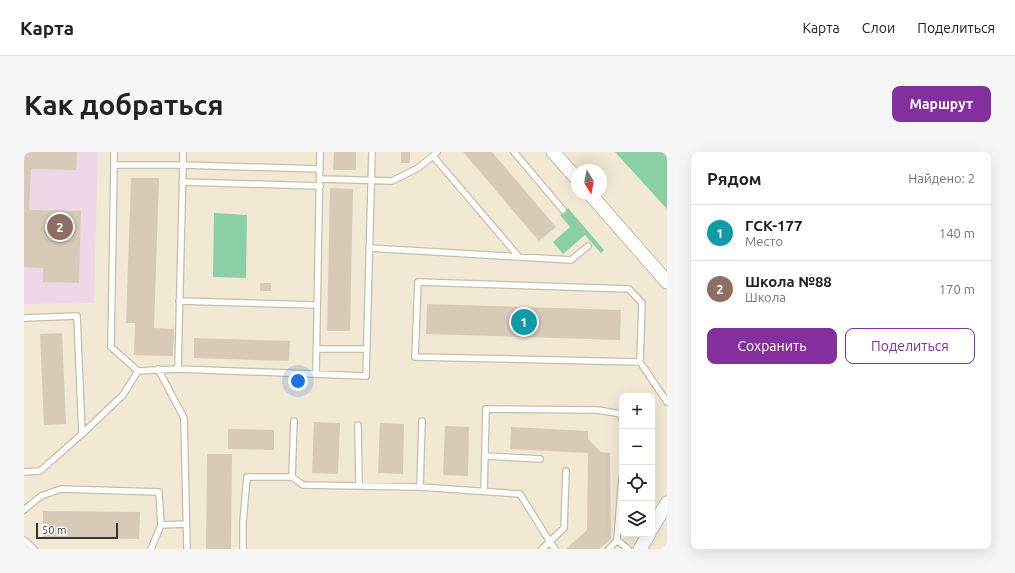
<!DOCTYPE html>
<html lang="ru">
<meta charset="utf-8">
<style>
:root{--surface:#fff;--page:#f6f6f6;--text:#222;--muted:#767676;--line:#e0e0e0;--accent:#83309e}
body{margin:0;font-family:Ubuntu,sans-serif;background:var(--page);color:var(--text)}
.controls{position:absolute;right:12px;bottom:12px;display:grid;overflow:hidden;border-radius:8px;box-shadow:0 4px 16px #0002}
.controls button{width:36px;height:36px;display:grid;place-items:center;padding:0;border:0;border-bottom:1px solid var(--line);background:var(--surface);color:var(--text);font:20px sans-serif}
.compass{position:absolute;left:547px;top:12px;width:36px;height:36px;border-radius:50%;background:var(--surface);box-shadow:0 4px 16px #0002;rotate:170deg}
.scale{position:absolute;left:12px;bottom:10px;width:82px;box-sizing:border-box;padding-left:4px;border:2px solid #38362d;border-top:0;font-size:11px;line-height:14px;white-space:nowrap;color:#38362d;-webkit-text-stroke:3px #fff;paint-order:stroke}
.you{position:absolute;left:274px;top:229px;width:14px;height:14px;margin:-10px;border:3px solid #fff;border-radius:50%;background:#1a73e8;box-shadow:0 0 0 6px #1a73e833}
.badge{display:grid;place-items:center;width:26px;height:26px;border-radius:50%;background:var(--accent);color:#fff;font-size:13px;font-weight:700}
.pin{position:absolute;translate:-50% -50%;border:2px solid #fff;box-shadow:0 1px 4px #0006}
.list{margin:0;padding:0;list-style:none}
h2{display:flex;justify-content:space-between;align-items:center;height:52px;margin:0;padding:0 16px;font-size:17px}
h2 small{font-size:13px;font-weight:400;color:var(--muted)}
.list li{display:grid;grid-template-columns:26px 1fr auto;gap:12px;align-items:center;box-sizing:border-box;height:56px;padding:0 16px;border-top:1px solid var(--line)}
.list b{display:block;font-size:15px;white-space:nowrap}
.list p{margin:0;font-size:13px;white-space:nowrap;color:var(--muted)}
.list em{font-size:13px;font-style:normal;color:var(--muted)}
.actions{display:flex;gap:8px;padding:12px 16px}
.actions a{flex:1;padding:9px 0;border:1px solid var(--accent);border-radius:8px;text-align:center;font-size:14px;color:var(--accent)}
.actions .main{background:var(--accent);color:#fff}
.icon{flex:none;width:22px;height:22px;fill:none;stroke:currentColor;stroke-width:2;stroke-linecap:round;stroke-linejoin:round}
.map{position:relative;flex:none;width:643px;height:397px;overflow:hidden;border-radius:8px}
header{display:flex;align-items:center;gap:24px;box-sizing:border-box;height:56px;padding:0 20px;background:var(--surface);border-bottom:1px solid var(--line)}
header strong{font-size:19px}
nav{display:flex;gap:22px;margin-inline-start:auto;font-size:14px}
.intro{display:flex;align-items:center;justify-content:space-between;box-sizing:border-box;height:96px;padding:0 24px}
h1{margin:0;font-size:28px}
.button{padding:10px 18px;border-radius:8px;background:var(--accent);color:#fff;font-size:14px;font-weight:700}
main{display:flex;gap:24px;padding:0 24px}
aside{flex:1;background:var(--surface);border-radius:8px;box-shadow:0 4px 16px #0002}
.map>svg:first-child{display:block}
</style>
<header>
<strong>Карта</strong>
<nav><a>Карта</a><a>Слои</a><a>Поделиться</a></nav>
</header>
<div class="intro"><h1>Как добраться</h1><a class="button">Маршрут</a></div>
<main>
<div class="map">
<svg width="643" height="397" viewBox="0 0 643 397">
<rect width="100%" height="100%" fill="#f1e9d4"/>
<path fill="#edd8e7" d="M0 0H74L70 151 0 152Z"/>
<path fill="#8bcfa6" d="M591 0H643V57Z
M544 56 580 98 577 101 561 83 539 102 529 90 546 75 536 63Z
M190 61 223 63 222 126 189 125Z"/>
<path fill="#d7cab7" d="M0 0H53L52 18 7 17 5 58 57 59 55 131 19 130V116L0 115Z
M310 0H332V18H309Z
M377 0H386V11H377Z
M439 0H468L532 75 515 89Z
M107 26H135L130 176 150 177 149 204 110 203 111 171H102Z
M306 36 329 37 326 179H303Z
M236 131H247V139H236Z
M403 152 597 158 596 188 402 182Z
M38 181 42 272 20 273 16 182Z
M170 186 266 189 265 209 170 206Z
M290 270 316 271 314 322 288 321Z
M356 271 380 272 379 322 354 321Z
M421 274 445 275 444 324 419 323Z
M487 275 564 279V287L577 300 586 301 587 387 575 397H542L563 378 564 301 486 297Z
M204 277 250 278V298L204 297Z
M183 302H208L207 397H182Z
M19 359 116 360 115 387 19 386Z"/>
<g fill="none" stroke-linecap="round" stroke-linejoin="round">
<g stroke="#c5bea9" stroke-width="8">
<path id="service" d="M90 0V13H159V0
M413 0 409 4 495 105
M490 0 539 58
M90 13 87 195 114 219 154 217 159 13 296 17
M296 27 368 29 394 16 409 4
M158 30 296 34
M345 96 547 108 564 94
M155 149 293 153
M0 166 53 164 58 282
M293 197H342
M616 210 391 205 394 130 605 137 618 151 616 210 643 250
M134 217 160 266 163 397
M154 217 342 224 348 0
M292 221 296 0
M334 273 335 334
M461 304 516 307
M0 320 16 319 58 282 99 243 114 219
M268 325 270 269
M598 325 593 388 604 397
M396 335 398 269
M460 339 462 257 574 258 597 262 598 267
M0 358 17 344 37 337 135 340 137 373 162 372
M0 388 10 397
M127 397 137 373
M219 397V370L223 325H268L279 333 396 335 496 342 526 390 531 397
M518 397 540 376 542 319
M585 397 593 388"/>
</g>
<g stroke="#c5bea9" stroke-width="15">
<path id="tertiary" d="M529 0 553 27
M566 42 643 130
M628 376 643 351
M616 397 625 382"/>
</g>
<use href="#service" stroke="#fff" stroke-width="5.5"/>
<use href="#tertiary" stroke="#fff" stroke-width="13"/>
</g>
</svg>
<div class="controls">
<button>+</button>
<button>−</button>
<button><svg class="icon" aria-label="locate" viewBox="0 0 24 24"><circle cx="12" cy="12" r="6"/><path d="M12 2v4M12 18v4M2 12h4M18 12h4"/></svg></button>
<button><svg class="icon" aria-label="layers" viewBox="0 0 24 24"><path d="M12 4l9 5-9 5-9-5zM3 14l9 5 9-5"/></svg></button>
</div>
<svg class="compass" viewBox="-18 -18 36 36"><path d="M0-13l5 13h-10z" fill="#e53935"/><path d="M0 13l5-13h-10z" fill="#767676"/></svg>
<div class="scale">50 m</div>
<div class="you"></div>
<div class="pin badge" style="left:500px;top:170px;background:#0f9aa8">1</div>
<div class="pin badge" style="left:36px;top:75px;background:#8d6e63">2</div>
</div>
<aside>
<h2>Рядом<small>Найдено: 2</small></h2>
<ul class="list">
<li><span class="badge" style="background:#0f9aa8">1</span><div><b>ГСК-177</b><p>Место</p></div><em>140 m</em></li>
<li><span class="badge" style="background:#8d6e63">2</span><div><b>Школа №88</b><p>Школа</p></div><em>170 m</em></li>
</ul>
<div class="actions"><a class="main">Сохранить</a><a>Поделиться</a></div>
</aside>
</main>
